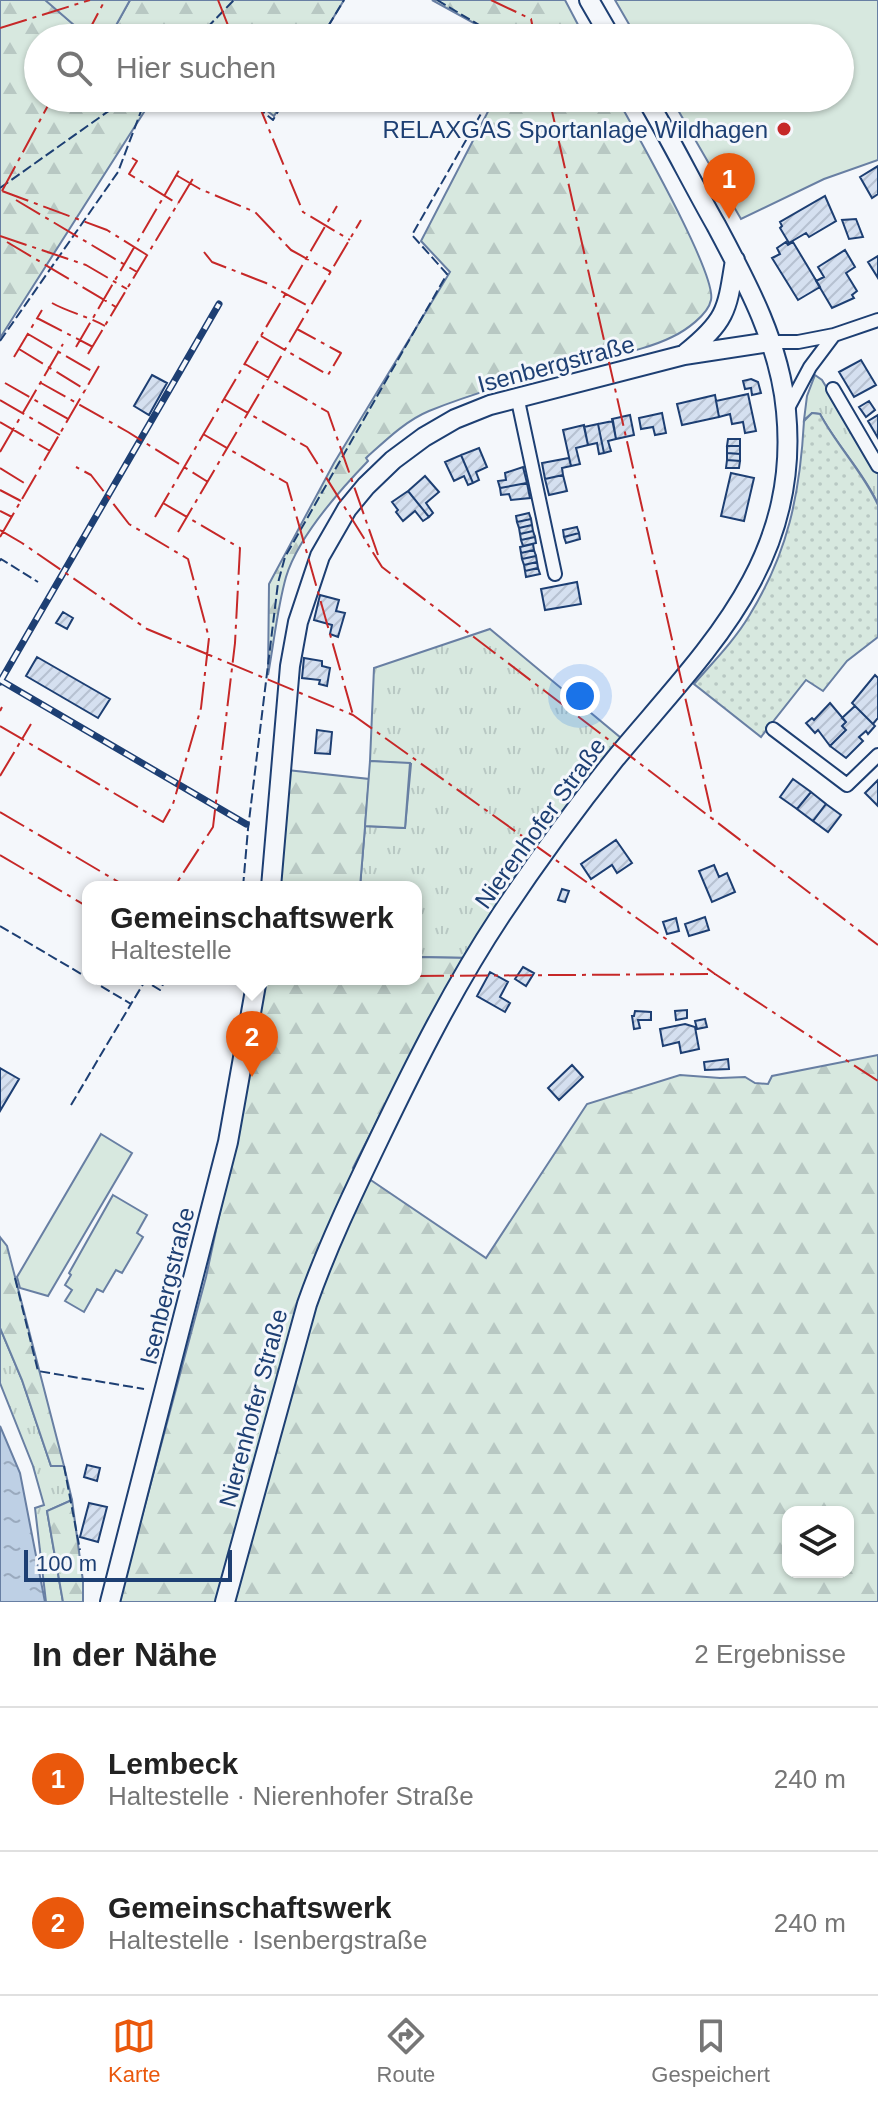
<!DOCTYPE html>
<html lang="de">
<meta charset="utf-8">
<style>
:root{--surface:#fff;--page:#f6f6f6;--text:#222;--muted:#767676;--line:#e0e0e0;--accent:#ea580c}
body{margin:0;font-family:Helvetica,sans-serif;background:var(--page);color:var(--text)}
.controls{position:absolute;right:24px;bottom:24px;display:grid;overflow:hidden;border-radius:16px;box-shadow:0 2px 6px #0004}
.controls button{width:72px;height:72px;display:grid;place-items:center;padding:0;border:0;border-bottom:2px solid var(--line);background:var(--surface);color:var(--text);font:40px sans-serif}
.scale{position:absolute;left:24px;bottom:20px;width:208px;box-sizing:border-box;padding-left:8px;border:4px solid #1d3f73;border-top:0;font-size:22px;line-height:28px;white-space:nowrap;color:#1d3f73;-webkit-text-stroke:6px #f4f7fb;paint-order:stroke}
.you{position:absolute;left:580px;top:696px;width:28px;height:28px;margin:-20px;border:6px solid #fff;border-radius:50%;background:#1a73e8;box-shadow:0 0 0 12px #1a73e833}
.badge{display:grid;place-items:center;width:52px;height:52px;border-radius:50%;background:var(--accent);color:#fff;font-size:26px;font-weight:700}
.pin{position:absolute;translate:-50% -66px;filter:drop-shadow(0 2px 4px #0008)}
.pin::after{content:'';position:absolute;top:42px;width:28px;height:24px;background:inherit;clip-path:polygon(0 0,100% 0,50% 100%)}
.popup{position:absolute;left:82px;top:881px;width:340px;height:104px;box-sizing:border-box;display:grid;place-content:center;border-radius:16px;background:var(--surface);filter:drop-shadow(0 2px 6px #0005);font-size:26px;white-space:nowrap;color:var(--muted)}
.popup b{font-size:30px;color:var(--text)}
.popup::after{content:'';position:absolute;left:50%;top:100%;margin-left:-16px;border:16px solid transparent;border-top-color:var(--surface)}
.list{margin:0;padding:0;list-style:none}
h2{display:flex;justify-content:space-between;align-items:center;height:104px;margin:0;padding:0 32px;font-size:34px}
h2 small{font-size:26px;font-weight:400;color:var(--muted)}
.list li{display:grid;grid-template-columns:52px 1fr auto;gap:24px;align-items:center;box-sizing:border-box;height:144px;padding:0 32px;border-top:2px solid var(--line)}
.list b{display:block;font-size:30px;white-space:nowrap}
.list p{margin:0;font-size:26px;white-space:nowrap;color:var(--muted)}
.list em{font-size:26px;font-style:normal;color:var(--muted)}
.icon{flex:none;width:44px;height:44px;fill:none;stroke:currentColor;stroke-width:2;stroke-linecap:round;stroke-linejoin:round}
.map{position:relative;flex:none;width:878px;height:1602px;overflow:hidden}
.search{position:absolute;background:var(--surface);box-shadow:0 2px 6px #0004;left:24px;right:24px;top:24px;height:88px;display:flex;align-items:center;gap:20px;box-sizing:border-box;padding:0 28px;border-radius:44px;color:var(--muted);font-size:30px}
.sheet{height:392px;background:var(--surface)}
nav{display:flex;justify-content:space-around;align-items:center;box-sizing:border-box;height:112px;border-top:2px solid var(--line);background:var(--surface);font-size:22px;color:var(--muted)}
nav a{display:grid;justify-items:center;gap:4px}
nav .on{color:var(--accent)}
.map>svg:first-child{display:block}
</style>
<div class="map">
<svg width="878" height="1602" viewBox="0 0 878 1602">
<defs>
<pattern id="grass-tufts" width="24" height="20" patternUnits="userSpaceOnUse" patternTransform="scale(2)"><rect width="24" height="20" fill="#d7e8df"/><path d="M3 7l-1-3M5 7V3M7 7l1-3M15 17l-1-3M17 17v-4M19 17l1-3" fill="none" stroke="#b8c8c3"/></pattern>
<pattern id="forest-firs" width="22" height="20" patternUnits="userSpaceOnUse" patternTransform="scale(2)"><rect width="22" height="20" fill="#d7e8df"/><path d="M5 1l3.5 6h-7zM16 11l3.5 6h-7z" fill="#b8c8c3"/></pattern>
<pattern id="park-dots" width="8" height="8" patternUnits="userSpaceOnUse" patternTransform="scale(2)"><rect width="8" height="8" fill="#d7e8df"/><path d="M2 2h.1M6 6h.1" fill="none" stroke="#b8c8c3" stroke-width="1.8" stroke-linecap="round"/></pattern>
<pattern id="water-ripples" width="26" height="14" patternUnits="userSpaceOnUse" patternTransform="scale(2)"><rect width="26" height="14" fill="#bed0e5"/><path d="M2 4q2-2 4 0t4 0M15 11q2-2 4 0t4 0" fill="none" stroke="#9aaabe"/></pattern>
<pattern id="building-hatch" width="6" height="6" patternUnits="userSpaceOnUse" patternTransform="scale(2)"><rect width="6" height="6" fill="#d5e0f0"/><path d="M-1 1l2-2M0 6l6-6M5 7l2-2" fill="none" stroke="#b6c1d1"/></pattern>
</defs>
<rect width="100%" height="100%" fill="#f4f7fb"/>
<path fill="url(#grass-tufts)" stroke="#687fa3" stroke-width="2" d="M815 375 822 380 878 473V504C863 471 837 446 820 414L812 413 804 420 807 396Z
M490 629 621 738 582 788 469 958 416 957V887H360L365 826 405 828 411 764 370 761 374 668Z
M0 1328 22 1380 51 1466H64L72 1500 47 1511 63 1602H46L35 1508 44 1505 33 1466 0 1383Z"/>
<path fill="url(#forest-firs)" stroke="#687fa3" stroke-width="2" fill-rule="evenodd" d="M0 0H46L89 38H38V98H153L0 338Z
M130 0H344L321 38H109Z
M432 0H565L585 38H501Z
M250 98H285L274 116Z
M495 98H617C634 130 717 274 711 300 708 315 685 331 672 337 648 349 618 354 591 361 537 376 481 390 429 411 405 421 385 441 366 458L368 461C339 491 298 537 286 577 277 609 274 643 268 675L269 584 334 463 450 272 421 241Z
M287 770 369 779 360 887H275Z
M416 957 469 958 409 1058 353 1168 486 1258 587 1104 680 1075 720 1078 745 1077 755 1083 768 1084 772 1076 878 1055V1602H119L206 1277 242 1109 263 979H416ZM788 1512H848V1572H788Z
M0 1237 7 1246 64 1466H51L22 1380 0 1328Z
M72 1500 83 1581V1602H63L47 1511Z"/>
<path fill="url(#park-dots)" stroke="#687fa3" stroke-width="2" d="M812 413 820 414C837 446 863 472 878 505V637L847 661 823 691 806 680 761 737 694 684C713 662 734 641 749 616 788 553 800 494 804 421Z"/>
<path fill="#d7e8df" stroke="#687fa3" stroke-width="2" d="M45 0H130L109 38H89Z
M615 0H878V160L824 179 741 219 671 98H840V38H637Z
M370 761 410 763 405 828 365 826Z
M101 1134 132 1153 48 1296 20 1288 17 1277Z
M113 1195 147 1215 137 1233 143 1237 122 1273 116 1270 103 1292 97 1289 84 1312 65 1301 72 1290 65 1285 71 1275 69 1273Z"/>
<path fill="url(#water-ripples)" stroke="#687fa3" stroke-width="2" d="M0 1426 20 1473 45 1602H0Z"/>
<path fill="url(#building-hatch)" stroke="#1d3f73" stroke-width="2" d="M878 166V194L872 198 860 177Z
M825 196 836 221 809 237 806 233 789 243 780 228 782 226 780 222Z
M856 219 863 237 849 239 842 220Z
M786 242 788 245 793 242 820 287 798 300 772 258 780 254 777 248Z
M845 250 855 267 846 273 857 291 852 295 854 298 832 308 816 281 824 277 818 267Z
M878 256V278L868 262Z
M861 360 876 385 854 397 839 372Z
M152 375 167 383 149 415 134 406Z
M751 379 758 382 761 393 752 395 751 388 745 389 743 381Z
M748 394 756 431 745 433 743 422 732 424 730 414 719 417 716 401Z
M715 395 719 417 682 425 677 404Z
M869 401 875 410 866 417 859 407Z
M662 413 666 433 655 435 653 427 641 429 639 418Z
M630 415 634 435 616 439 612 419Z
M878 415V438L868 421Z
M613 421 616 439 608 441 611 451 604 453 598 424Z
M598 424 604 453 599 454 597 443 588 445 584 427Z
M584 425 588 445 576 448 580 464 571 466 563 430Z
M728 439H740V446H727Z
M727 446H740V454L727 453Z
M479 448 487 467 476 472 479 480 473 483 461 455Z
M727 453 740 454V461L727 460Z
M461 455 473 483 468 485 464 476 454 481 445 462Z
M569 458 571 466 562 468 563 475 545 479 542 463Z
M727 460 740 461 739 468H726Z
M523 467 527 483 500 488 498 481 506 480 505 473Z
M731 473 754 478 744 521 721 516Z
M563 475 567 491 549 495 545 479Z
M425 476 439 492 426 503 433 513 429 517 408 491Z
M527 483 530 498 511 500 509 494 501 495 500 488Z
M408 491 429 517 423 521 415 511 403 521 396 512 398 510 392 502Z
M529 513 531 519 517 522 516 516Z
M531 519 532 525 519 528 517 522Z
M532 525 533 531 520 534 519 528Z
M577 527 579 533 564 537 563 530Z
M533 531 535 537 521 540 520 534Z
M579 533 580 539 566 543 564 537Z
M535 537 536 543 523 546 521 540Z
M533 544 534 550 521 553 520 547Z
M534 550 536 556 522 559 521 553Z
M536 556 537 562 524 565 522 559Z
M537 562 538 568 525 571 524 565Z
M538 568 540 574 526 577 525 571Z
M577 582 581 604 545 610 541 589Z
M320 595 339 600 336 611 345 613 338 637 330 634 332 625 314 620Z
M63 612 73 618 67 629 56 623Z
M37 657 110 699 98 718 26 676Z
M304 658 322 661V666L330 668 327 686 319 684 320 680 302 678Z
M875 675 878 678V718L873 724 852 703Z
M830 703 846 722 842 726 846 730 830 746 818 730 815 733 806 723 812 718 814 720Z
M855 706 875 726 868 734 866 731 859 737 863 741 846 758 830 746 846 730 842 726 846 722 842 718Z
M317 730 332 732 330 754 315 753Z
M793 779 811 792 797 809 780 797Z
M878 780V806L865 793Z
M811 792 826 804 813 821 797 809Z
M826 804 841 815 828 832 813 821Z
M616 840 632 863 617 873 612 865 591 879 581 864Z
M714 865 719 877 727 873 735 892 712 902 699 871Z
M562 889 569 891 565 902 558 900Z
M705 917 709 930 689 936 685 924Z
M676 918 679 931 667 934 663 922Z
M523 967 534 973 526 986 515 979Z
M490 972 508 982 500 997 510 1003 505 1012 477 996Z
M687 1010V1018L676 1020 675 1011Z
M635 1011 651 1012V1020H638L640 1028 634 1029 632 1016H634Z
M705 1019 707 1027 697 1029 695 1021Z
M685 1024 695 1027 699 1049 681 1053 679 1042 663 1046 660 1029Z
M728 1059 729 1069 705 1070 704 1062Z
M572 1065 583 1077 559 1100 548 1088Z
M0 1068 19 1079 0 1111Z
M87 1465 100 1468 97 1481 84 1477Z
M89 1503 107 1507 98 1542 80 1537Z"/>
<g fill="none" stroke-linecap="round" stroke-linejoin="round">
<g stroke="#1d3f73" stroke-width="16">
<path id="street" d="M770 342H798L834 335 878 320
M833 389 878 466
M517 396 555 574
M787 410 810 367 834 335
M773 729 847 785 878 755"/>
</g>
<g stroke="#1d3f73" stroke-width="22">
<path id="secondary" d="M589 0 611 38
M686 353C727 320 727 310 735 260
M271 887 290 666 298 622 320 556 347 509 366 486 393 460 424 437 455 419 490 405 684 355 770 342
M110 1602 228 1142 257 979
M225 1602 307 1304C327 1247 353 1193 379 1139 416 1062 454 986 501 915 537 861 575 809 615 759 704 652 801 564 786 411 780 344 747 283 716 225 692 183 671 140 646 98"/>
</g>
<use href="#street" stroke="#f4f7fb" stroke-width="12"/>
<use href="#secondary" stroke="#f4f7fb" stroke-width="18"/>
<g stroke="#1d3f73" stroke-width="7">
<path id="rail" d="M0 680 246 824
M0 682 219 304"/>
</g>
<use href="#rail" stroke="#f4f7fb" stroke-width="4" stroke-dasharray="12" stroke-linecap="butt"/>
<path stroke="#1d3f73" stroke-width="2" stroke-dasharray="10 4" stroke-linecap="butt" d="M437 0 501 38
M197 38 234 0
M321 38 344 0
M246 98 273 120 286 98
M0 188 127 98
M0 341 118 172 146 98
M0 561 1 559 38 582
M243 887 248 829 278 583 285 557 447 274 412 235 490 98
M0 926 88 978
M89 979 131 1004 145 981 160 990 166 979
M71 1105 131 1004
M15 1278 38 1371 144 1389
M64 1466 80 1550"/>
<path stroke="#c62828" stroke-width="2" stroke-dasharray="28 6 4 6" stroke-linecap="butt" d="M218 0 233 38
M491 0 531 19 535 38
M0 28 90 0
M85 38 105 0
M256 98 303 212 350 240
M549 98 713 820
M132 158 137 161 129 174 178 204
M176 175 200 189 255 212 291 250 331 272
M2 191 107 230 147 255
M2 191 52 98
M16 200 137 272
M0 236 86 265 127 289
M7 242 116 307
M204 252 212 262 266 283 310 307
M52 303C68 312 87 316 105 326
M37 318 93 347
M28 334 95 373
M261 336 328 375 341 353 297 329
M76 347 181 167
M19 349 86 390
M88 354 195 175
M14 357 42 310
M245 364 328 412 378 555
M5 383 68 419
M41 383 128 432 208 482
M224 399 307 447 382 567 878 945
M0 400 60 435
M0 422 50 451
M203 434 287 483 353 715
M0 452 63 344
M0 468 29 486
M0 490 21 501
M163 503 240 548 235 643 213 827 174 887
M0 511 12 517
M155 517 337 206
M0 530 22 543 147 629 353 715 715 974 878 1081
M178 532 361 220
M0 537 99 366
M0 711 2 707
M0 726 163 822 173 804 201 708 209 638 188 559 129 524 91 475 76 467
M0 776 31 724
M0 812 127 887
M0 855 88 907
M416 976 715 974"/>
</g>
<circle fill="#c62828" stroke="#f4f7fb" stroke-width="3" cx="784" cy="129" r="8"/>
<g text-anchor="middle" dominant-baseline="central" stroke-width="6" stroke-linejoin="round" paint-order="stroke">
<g font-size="24" fill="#1d3f73" stroke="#f4f7fb" text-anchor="end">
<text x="768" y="129">RELAXGAS Sportanlage Wildhagen</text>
</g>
<g font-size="24" fill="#1d3f73" stroke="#f4f7fb">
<text transform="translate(556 364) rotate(-15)">Isenbergstraße</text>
<text transform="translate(540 823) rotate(-54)">Nierenhofer Straße</text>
<text transform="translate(167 1286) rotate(-76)">Isenbergstraße</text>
<text transform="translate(253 1408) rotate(-75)">Nierenhofer Straße</text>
</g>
</g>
</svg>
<div class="controls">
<button><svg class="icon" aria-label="layers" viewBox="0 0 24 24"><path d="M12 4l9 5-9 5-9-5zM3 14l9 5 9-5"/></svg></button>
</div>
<div class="scale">100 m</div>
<div class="you"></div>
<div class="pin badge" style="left:729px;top:219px">1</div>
<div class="pin badge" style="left:252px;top:1077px">2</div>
<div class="popup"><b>Gemeinschaftswerk</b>Haltestelle</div>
<div class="search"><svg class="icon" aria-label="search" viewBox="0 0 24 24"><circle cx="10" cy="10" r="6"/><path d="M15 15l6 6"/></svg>Hier suchen</div>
</div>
<section class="sheet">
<h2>In der Nähe<small>2 Ergebnisse</small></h2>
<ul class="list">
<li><span class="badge">1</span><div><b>Lembeck</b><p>Haltestelle · Nierenhofer Straße</p></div><em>240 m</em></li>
<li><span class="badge">2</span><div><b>Gemeinschaftswerk</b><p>Haltestelle · Isenbergstraße</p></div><em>240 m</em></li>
</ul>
</section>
<nav>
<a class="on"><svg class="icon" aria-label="map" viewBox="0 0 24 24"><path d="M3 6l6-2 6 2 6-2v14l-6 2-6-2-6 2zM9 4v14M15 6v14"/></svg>Karte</a>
<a><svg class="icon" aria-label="directions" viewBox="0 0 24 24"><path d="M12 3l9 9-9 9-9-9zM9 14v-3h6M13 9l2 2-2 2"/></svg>Route</a>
<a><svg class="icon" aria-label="saved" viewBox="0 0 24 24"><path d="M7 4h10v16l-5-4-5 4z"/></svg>Gespeichert</a>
</nav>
